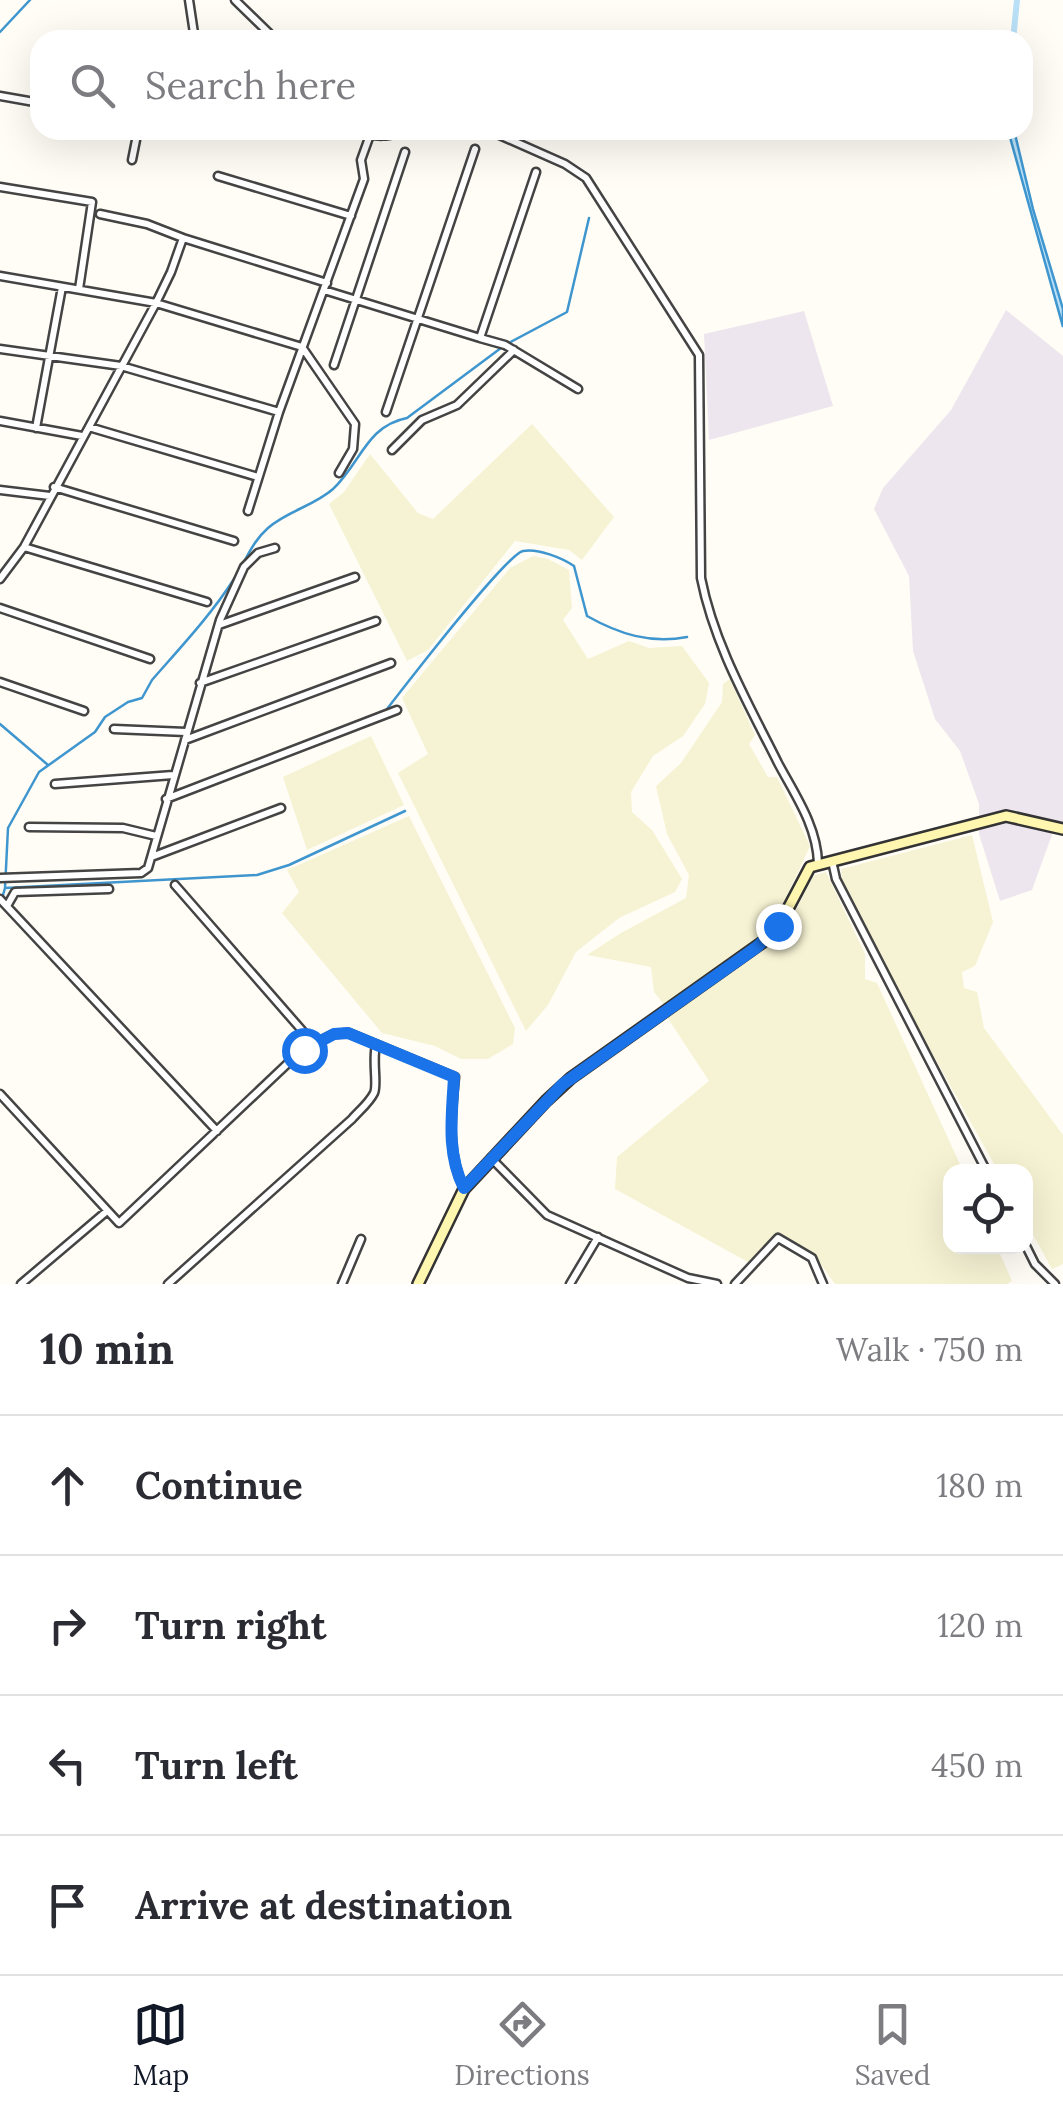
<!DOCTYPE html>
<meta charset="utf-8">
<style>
:root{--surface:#fff;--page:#f2f2f3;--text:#2b2b33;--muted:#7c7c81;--line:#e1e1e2;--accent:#111827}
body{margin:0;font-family:Lora,serif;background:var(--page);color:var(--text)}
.controls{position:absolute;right:30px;bottom:30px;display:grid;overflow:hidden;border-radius:20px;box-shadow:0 10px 40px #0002}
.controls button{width:90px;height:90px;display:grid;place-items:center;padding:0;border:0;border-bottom:2px solid var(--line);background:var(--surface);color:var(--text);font:50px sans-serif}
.stop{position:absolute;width:30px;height:30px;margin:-22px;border:8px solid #1a73e8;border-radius:50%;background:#fff}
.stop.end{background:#1a73e8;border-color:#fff;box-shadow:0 2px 10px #0008}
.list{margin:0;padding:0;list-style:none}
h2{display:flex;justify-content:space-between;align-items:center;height:130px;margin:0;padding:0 40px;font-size:42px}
h2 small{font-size:32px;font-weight:400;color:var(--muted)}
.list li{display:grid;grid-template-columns:65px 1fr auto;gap:30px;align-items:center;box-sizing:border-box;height:140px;padding:0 40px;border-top:2px solid var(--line)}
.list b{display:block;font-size:38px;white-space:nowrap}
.list em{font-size:32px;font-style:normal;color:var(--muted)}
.icon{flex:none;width:55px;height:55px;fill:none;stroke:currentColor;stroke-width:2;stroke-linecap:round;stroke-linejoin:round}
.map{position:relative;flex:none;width:1063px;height:1284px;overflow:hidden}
.search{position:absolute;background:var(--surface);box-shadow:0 10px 40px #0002;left:30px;right:30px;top:30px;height:110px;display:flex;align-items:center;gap:25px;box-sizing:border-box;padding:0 35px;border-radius:30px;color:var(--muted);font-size:38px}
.sheet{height:690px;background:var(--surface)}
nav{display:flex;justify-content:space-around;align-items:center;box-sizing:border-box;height:140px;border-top:2px solid var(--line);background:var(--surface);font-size:28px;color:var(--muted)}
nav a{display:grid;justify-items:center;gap:5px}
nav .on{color:var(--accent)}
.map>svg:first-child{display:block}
</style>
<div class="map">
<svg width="1063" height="1284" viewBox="0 0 1063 1284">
<rect width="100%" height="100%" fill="#fffdf5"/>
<path fill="#eee6ef" d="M1006 310 1063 356V823L1053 832 1032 890 1000 901 979 834V804L960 751 935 719 913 651 909 576 874 509 883 488 951 410Z
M804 311 833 406 709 440 704 334Z"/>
<path fill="#f6f3d4" d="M532 424 614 517 582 560 569 550 515 541 428 650 407 661 329 504 344 492 370 454 418 513 433 519Z
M533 556 548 559 569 570 572 608 563 620 588 659 629 641 649 648 682 646 709 683 705 704 683 736 653 756 631 792 632 812 652 830 682 879 675 892 619 918 576 952 548 1005 526 1031 398 773 428 754 402 698 510 568Z
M730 679 755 735 749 744 768 777H777L810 846 773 926 666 1007 654 992 651 967 587 955 621 933 686 898 689 875 667 834 656 786 681 763 722 702 723 684Z
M371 736 404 805 307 850 283 777Z
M409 816 515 1028 513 1044 488 1059H461L435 1046 382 1033 282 913 299 892 287 870Z
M972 835 993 922 975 966 962 972 964 988 977 992 984 1028 1063 1135V1264L1052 1269 1026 1222V1172L998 1171 904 1003 842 879 841 869Z
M826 872 865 954V979L877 983 963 1171 950 1172V1246L997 1247 1012 1281 1007 1284H835L815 1256 778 1232 748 1262 615 1189 617 1157 709 1081 667 1017 782 938 813 876Z"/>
<path fill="#b9e0f7" stroke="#3f96cf" stroke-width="2.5" d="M1008 130H1014L1033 209 1063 309V327Z"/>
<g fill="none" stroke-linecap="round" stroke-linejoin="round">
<path stroke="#3f96cf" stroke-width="2.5" d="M0 32 30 0
M387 709C404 687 506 555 523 551 538 548 562 558 574 566L587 616C619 634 650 644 687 637
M0 724 48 765
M5 888 8 828 39 772 95 732 105 717 128 702 142 698 152 680C180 648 211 615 234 579 246 561 251 543 268 528 287 511 314 506 333 489 361 463 366 426 407 418L505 345 567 312 589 218
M0 906 5 888 257 875 289 865 405 811"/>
<path stroke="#b9e0f7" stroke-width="6" d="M1013 40 1017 0"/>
<g stroke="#444" stroke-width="11">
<path id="street" d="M189 0 195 40
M235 0 276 40
M0 96 40 103
M364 130C377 141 396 133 411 130
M488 130 565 164 586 178 699 355 701 578C714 644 748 703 778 763 795 795 817 826 818 863
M190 132 198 130
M132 160 138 130
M218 176 351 216
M0 187 92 202 79 289
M100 214 147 224 183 238
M0 276 156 303 302 347 355 424 353 449 339 473
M324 290 480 338 536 172
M480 338 505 345 578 389
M0 349 121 366 279 412
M334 365 405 152
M386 412 475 149
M0 421 82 436
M89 427 258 477
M36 428 62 287
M392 450 422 420 457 405 514 350
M54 487 234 541
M0 490 50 496
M248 511 279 412 364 179 361 160 370 135
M24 547 207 602
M0 579 24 547 156 303 171 272 183 238 327 283
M0 608 150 659
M219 625 355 577
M0 682 84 711
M200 683 376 621
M114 729 186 732
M185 740 391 663
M55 784 173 775
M166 799 397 710
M29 827 123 828 156 836
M154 856 281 808
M832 861 836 879 987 1172
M0 878 141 873 148 868 220 620 244 567 258 553 275 548
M175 885 313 1043
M0 899 217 1131
M7 906 15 892 109 889
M0 1094 119 1223 303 1049 334 1034 349 1033 455 1077C451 1116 447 1153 464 1189
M491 1158 547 1215 688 1278 717 1284
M1026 1246 1035 1264 1055 1284
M21 1284 107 1211
M168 1284 352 1119C359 1111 369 1103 374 1093 378 1085 372 1061 376 1045
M342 1284 361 1239
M570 1284 598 1237
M735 1284 778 1238 812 1258 823 1284"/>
</g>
<g stroke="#333" stroke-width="14">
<path id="secondary" d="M418 1284 464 1189 546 1101 571 1078 767 939 781 922 810 867 1006 816 1063 829"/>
</g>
<use href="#street" stroke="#fff" stroke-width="6"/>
<use href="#secondary" stroke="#fff6b0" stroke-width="9"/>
</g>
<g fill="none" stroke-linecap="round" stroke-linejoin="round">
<path stroke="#1a73e8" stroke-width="12" d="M304 1050 334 1034 348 1033 454 1077C452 1115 446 1153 464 1188L563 1084 757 947 778 926"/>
</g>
</svg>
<div class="controls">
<button><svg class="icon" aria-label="locate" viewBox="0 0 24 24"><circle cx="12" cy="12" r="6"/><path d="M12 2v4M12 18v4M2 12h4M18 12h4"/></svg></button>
</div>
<div class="stop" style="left:304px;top:1050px"></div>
<div class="stop end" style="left:778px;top:926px"></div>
<div class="search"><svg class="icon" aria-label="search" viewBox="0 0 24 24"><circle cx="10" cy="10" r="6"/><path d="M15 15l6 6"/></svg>Search here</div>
</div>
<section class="sheet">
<h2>10 min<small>Walk · 750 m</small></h2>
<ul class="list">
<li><svg class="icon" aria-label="ahead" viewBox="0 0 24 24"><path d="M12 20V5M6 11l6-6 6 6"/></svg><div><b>Continue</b></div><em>180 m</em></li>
<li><svg class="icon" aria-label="right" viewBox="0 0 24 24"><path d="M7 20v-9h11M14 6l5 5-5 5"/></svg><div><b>Turn right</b></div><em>120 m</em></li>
<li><svg class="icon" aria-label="left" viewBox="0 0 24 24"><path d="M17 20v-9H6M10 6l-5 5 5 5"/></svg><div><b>Turn left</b></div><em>450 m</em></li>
<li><svg class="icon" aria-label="arrive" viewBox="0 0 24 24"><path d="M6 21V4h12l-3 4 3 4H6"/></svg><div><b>Arrive at destination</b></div></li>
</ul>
</section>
<nav>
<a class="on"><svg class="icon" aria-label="map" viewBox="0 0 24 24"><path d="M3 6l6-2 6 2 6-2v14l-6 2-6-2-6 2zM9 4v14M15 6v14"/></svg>Map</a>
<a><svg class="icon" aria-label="directions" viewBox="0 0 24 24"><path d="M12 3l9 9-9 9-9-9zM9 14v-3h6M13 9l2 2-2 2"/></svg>Directions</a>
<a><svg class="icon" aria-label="saved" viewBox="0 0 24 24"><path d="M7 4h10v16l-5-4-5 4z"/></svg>Saved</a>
</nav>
